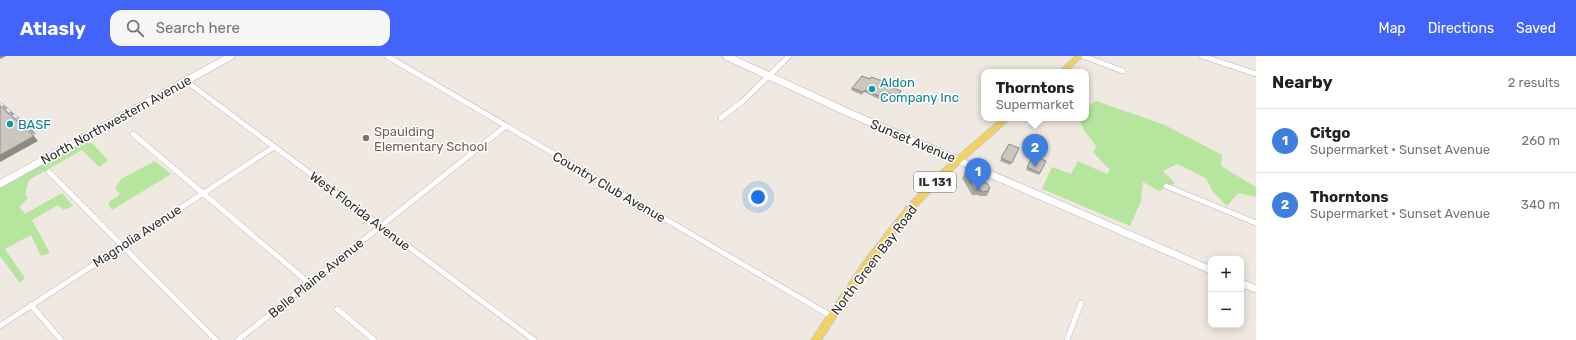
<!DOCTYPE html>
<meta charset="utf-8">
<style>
:root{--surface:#fff;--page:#f6f6f6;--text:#222;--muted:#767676;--line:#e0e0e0;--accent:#4264fb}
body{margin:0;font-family:Rubik,sans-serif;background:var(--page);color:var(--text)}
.controls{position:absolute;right:12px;bottom:12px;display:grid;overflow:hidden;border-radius:8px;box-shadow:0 2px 10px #0003}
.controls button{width:36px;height:36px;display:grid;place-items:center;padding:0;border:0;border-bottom:1px solid var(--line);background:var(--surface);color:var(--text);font:20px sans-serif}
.you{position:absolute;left:758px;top:141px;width:14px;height:14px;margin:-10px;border:3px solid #fff;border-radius:50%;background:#1a73e8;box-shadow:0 0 0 6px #1a73e833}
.badge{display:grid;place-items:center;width:26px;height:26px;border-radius:50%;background:var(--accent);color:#fff;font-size:13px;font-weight:700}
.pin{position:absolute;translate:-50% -33px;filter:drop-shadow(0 1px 2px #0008)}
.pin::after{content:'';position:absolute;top:21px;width:14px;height:12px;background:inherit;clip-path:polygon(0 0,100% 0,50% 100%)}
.popup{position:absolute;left:981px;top:13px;width:108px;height:52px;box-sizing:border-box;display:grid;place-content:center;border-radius:8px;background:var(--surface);filter:drop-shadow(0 1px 3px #0005);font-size:13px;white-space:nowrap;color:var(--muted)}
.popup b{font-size:15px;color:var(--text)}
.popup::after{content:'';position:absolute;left:50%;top:100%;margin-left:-8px;border:8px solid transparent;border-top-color:var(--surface)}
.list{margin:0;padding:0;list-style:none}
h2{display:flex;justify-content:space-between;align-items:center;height:52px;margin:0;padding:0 16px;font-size:17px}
h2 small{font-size:13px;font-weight:400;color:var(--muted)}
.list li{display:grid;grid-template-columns:26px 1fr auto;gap:12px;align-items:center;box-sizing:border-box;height:64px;padding:0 16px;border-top:1px solid var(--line)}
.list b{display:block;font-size:15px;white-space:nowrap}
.list p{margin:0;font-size:13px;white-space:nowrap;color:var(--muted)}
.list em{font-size:13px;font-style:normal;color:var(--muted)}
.icon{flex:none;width:22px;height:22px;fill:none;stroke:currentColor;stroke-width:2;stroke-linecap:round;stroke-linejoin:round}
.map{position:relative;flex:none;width:1256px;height:284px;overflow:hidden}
header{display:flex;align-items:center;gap:24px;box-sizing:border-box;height:56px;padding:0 20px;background:var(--accent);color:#fff}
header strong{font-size:19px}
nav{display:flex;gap:22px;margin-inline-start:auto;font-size:14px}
.search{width:280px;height:36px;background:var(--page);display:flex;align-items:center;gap:10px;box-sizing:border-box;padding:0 14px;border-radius:12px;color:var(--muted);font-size:15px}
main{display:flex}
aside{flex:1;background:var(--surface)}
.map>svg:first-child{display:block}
</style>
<header>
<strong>Atlasly</strong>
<div class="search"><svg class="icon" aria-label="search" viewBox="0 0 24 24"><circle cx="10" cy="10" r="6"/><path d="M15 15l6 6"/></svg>Search here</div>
<nav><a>Map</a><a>Directions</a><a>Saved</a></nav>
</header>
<main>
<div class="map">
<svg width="1256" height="284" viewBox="0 0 1256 284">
<rect width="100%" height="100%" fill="#efe9e1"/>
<path fill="#b6e59e" d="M1096 45 1165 69 1222 99 1221 110 1256 131V141L1238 137 1227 150 1213 136 1206 122 1177 108 1163 115 1175 127 1159 135 1143 126 1141 145 1130 170 1042 133 1052 111 1071 118 1078 105 1107 118 1110 114 1093 96 1096 90 1084 74 1078 62H1086L1087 51Z
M81 87H92L108 104 99 111 82 94 29 124 25 139 28 142 19 151 25 158 62 137 73 150 64 154 58 149 32 164 50 197 41 200 31 179 5 193 25 222 20 227 0 200V132Z
M155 105 171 118 112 154 108 147 120 138 115 132 121 123Z"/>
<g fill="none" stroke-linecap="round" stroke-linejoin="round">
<g stroke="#b4b7c1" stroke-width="6">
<path id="minor" d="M387 0 831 260
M1083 0 1123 15
M1202 0 1256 18
M186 25 534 284
M721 62 743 45 789 0
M133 78 309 227
M49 116 216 284
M1166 130 1256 167
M31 249 61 284
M337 253 374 284
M0 270 274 91
M238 284 506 70
M1067 284 1081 247"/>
</g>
<g stroke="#b4b7c1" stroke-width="8">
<path id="tertiary" d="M726 0 847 56 1211 214
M0 128 231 0
M1241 227 1256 233"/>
</g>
<g stroke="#c9c9c9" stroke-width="2">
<path id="primary" d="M1076 0H1083L1065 16H1058Z
M1002 62H1011L948 118 913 154 870 210 821 284H811L864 205 907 150 942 114Z"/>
</g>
<use href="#minor" stroke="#fff" stroke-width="5"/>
<use href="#tertiary" stroke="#fff" stroke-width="7"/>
<use href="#primary" fill="#f2d163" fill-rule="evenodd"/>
<g stroke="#a3a6b8" stroke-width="3">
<path id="rail" d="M0 47 34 77"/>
</g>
<use href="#rail" stroke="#fff" stroke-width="1.5" stroke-dasharray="4.5" stroke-linecap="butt"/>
</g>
<path fill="#afaba4" d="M870 23 901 35 900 37 896 44 887 40 883 45 864 36 862 39 851 34 852 32Z
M1009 88 1019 92 1010 109 1000 105Z
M1031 102 1040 117 1039 119 1026 114Z
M965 117 990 132 989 134V135L987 140H979L978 139H972L962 122Z"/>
<path fill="#8e8b86" d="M0 0H6L0 3Z
M34 80 38 85 0 106V99Z"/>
<path fill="#cbc7bf" stroke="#8e8b86" d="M862 20 870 23 871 21 894 29 892 31 901 35 897 41 888 37 884 42 865 34 863 36 852 32Z
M0 50 34 80 0 99Z
M1009 88 1019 92 1012 107 1001 102Z
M1033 100 1046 105 1040 117 1027 111Z
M976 116 982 127H987L990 132 988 133 989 135 981 136V134H975L965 117Z"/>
<g fill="#0f9aa8" stroke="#fff" stroke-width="1.5">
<circle cx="872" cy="33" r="4"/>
<circle cx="10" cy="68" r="4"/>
</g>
<circle fill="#8d6e63" stroke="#fff" stroke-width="1.5" cx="366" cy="82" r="4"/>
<g text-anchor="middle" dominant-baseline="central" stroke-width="3" stroke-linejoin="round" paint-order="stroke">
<rect fill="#fff" stroke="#6d6d6d" stroke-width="1" x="914" y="116" width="42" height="20" rx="3"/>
<g font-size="12" font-weight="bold" fill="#2e2e2e">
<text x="935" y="126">IL 131</text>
</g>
<g font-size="13" fill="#0d838f" stroke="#fff" text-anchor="start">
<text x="880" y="26">Aldon<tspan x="880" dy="15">Company Inc</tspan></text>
<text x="18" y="68">BASF</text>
</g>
<g font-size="13" fill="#2e2e2e" stroke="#fff">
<text transform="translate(116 64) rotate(-29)">North Northwestern Avenue</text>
<text transform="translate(913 85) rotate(23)">Sunset Avenue</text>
<text transform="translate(609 131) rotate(30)">Country Club Avenue</text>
<text transform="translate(360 155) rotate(37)">West Florida Avenue</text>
<text transform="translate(137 180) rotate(-33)">Magnolia Avenue</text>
<text transform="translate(874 204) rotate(-53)">North Green Bay Road</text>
<text transform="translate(316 222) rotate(-39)">Belle Plaine Avenue</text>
</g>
<g font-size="13" fill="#785e54" stroke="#fff" text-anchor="start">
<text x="374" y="75">Spaulding<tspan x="374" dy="15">Elementary School</tspan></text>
</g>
</g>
</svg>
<div class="controls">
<button>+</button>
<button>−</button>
</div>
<div class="you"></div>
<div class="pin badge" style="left:978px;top:135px;background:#3f7fe0">1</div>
<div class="pin badge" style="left:1035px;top:111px;background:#3f7fe0">2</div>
<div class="popup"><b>Thorntons</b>Supermarket</div>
</div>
<aside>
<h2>Nearby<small>2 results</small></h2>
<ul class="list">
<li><span class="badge" style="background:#3f7fe0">1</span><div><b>Citgo</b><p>Supermarket · Sunset Avenue</p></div><em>260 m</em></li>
<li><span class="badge" style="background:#3f7fe0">2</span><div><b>Thorntons</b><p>Supermarket · Sunset Avenue</p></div><em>340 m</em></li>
</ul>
</aside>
</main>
